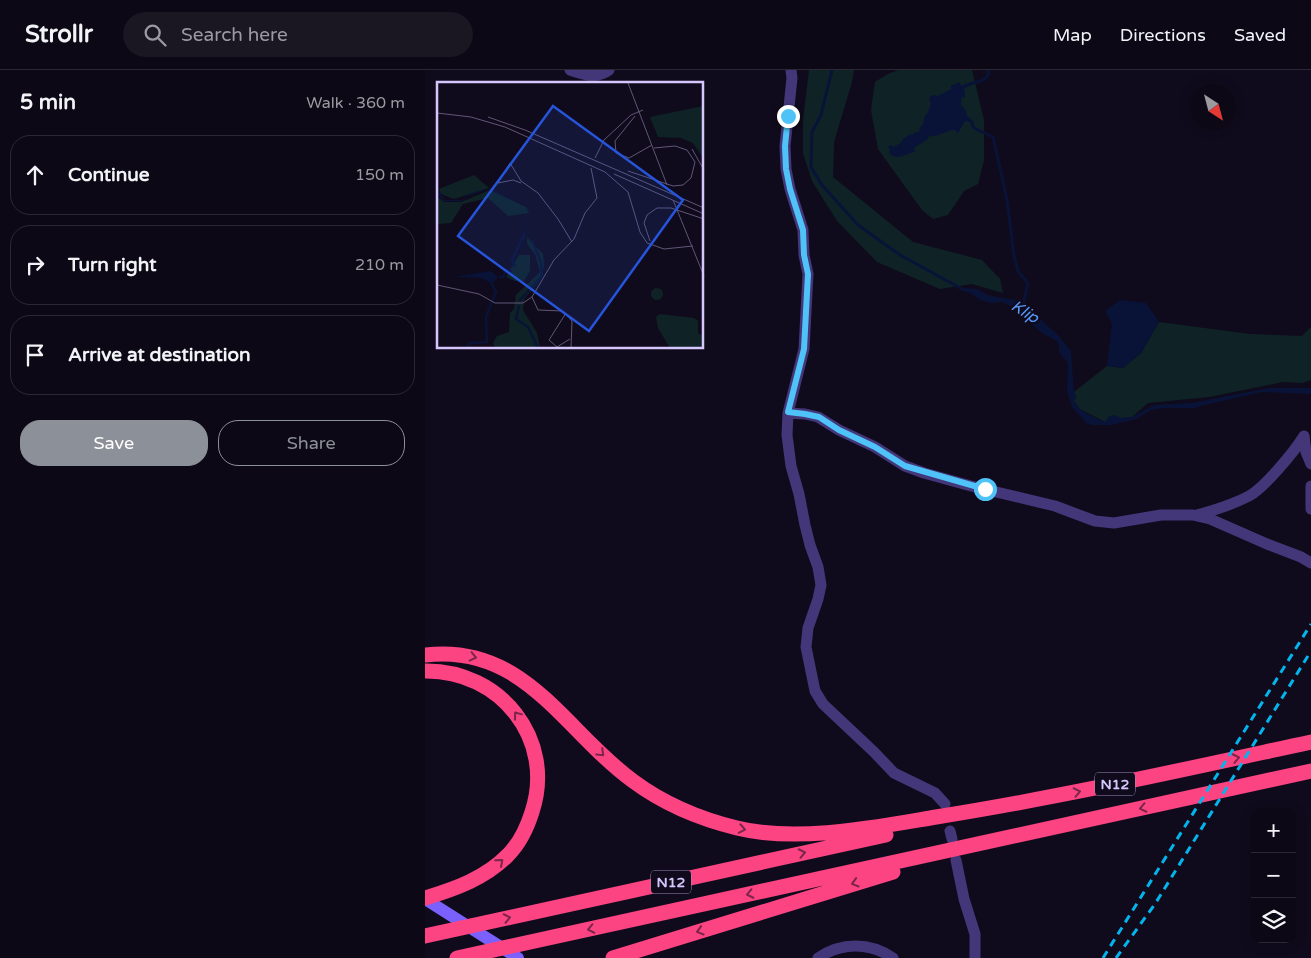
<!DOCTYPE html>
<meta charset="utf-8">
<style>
:root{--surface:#0c0815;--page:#1a1622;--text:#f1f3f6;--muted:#9a9aa0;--line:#2c2934;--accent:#8c9099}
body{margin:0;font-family:"Varela Round",sans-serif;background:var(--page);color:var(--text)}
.controls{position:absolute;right:15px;bottom:15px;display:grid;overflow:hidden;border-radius:10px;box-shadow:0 2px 12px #0003}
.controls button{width:45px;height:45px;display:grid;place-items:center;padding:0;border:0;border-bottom:1px solid var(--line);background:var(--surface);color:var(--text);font:25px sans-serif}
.compass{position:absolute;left:766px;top:15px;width:45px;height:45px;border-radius:50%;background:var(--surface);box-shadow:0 2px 12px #0003;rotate:144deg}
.stop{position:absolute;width:15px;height:15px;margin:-11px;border:4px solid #4fc3f7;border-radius:50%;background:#fff}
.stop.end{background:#4fc3f7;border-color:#fff;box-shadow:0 1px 5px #0008}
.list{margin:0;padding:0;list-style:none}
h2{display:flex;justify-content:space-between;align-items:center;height:65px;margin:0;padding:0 20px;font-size:21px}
h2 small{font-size:16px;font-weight:400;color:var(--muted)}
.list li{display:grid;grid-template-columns:32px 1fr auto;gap:15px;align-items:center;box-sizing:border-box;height:80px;margin:0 10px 10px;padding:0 10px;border:1px solid var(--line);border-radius:20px}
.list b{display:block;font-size:19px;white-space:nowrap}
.list em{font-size:16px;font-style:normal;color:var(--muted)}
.actions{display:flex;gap:10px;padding:15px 20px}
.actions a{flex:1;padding:11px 0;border:1px solid var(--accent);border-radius:20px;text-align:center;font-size:18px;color:var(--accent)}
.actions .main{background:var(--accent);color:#fff}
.icon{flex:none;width:28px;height:28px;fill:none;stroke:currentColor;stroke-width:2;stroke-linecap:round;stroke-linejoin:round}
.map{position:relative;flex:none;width:886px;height:888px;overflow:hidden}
header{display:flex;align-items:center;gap:30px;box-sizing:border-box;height:70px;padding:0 25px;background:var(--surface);border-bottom:1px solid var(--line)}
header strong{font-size:24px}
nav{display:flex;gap:28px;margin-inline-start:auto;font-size:18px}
.search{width:350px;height:45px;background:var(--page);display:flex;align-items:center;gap:12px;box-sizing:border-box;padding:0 18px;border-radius:28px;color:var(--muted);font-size:19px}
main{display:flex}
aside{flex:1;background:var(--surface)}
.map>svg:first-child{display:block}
</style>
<header>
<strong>Strollr</strong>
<div class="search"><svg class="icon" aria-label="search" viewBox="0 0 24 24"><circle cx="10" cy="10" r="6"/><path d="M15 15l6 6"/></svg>Search here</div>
<nav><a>Map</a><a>Directions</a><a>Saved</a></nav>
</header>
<main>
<aside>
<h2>5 min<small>Walk · 360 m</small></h2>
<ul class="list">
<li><svg class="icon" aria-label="ahead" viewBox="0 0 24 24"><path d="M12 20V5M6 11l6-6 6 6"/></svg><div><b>Continue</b></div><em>150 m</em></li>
<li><svg class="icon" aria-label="right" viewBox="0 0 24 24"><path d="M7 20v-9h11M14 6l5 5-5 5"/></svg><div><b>Turn right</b></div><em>210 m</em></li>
<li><svg class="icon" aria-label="arrive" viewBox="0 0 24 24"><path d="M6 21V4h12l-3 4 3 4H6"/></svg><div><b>Arrive at destination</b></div></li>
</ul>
<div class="actions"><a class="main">Save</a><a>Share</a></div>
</aside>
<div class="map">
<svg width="886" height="888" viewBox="0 0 886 888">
<rect width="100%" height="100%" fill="#100b1c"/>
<path fill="#0f2326" d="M384 0H429L427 12 409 72 408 107 488 172 557 190 575 209 578 223 547 214 515 219 452 192 412 151 387 111 378 83V50Z
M473 0H547L559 50V90L553 114 539 121 523 145 508 149 497 140 453 79 446 40 450 12 463 4Z
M734 252 825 264 877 266 886 257V310L877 313 858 312 784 327 723 333 707 347 696 348 685 346 680 352 655 339 649 331 651 327 649 322 682 296 698 298 716 283Z"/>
<path fill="#091337" d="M534 12 540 21V28L537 27 536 35 541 41 542 46 546 49 540 51 533 63 530 60C520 60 513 68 504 66L503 69 489 78 490 81 489 82C479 85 471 91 464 83L465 79 463 77 465 75 468 77 476 73 478 69 485 64 487 65 489 63 495 61 494 59 498 54 500 45 502 44 506 34 504 28 507 25 513 26 526 19V16Z
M539 218 552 219 562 225 595 231 635 267 646 281 649 322 651 327 649 331C654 342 669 347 680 352L685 346 689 345 696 348 707 347 729 335 767 333 844 318H886V324L837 322 775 336 771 338H738L726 340 711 349 687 355H667L661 353 647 337 642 321 643 293 634 282V277L632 271 617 263 603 251 597 242 578 232 566 233 555 230Z
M695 230 721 233 734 252 716 283 698 298 682 296 687 254 680 241Z"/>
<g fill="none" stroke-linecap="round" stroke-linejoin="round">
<path stroke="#091337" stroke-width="3" d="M407 0 396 45 387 62 386 97 397 115 433 155 475 185 537 219 547 222
M536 19C544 11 557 15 564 4L562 0
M541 49 546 51 549 58 568 67 582 130 589 186 593 201 603 213 598 235"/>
<path stroke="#43377a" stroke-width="11" d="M145 0C159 5 172 9 184 0
M366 0 367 8 360 76 361 99 365 119 378 160 379 185 383 204 379 279 363 343 362 365 366 396 374 424 380 455 385 475 393 497 396 515 393 529 383 558 381 577 390 621 398 634 449 682 469 703 510 723 520 734
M363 343 380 344 393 347 414 360 450 377 480 396 499 403 546 416 630 436 670 451 689 453 736 445H768L785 449 842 474 876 487 886 493
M879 366 881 382 886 394
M886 416V439
M772 445C790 440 807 435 824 426 840 417 869 382 879 366
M525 761 527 769
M531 790 539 829 550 864V888
M393 888C416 872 445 872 468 888"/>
<path stroke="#7a60fd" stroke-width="12" d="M0 829 93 888"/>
<path stroke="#fc4482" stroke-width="15" d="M0 585C100 573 139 661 208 711 239 734 275 749 312 758 372 773 451 757 511 747 637 727 761 699 886 672
M0 601C75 600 131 669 107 742 102 758 95 773 83 785 61 808 30 819 0 828
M0 866 461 765
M32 888 886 701
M188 888 468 802"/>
<path stroke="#04b4ed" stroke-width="3" stroke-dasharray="8 6" stroke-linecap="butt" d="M678 888 886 554
M691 888 730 834 886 581"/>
</g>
<defs><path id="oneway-chevron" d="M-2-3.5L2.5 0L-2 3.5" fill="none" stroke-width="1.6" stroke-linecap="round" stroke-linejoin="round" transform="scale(1.25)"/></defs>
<g stroke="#7a254a">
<use href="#oneway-chevron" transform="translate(48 587) rotate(13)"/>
<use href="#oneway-chevron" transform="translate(92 645) rotate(-127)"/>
<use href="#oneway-chevron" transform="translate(176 683) rotate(44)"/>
<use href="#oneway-chevron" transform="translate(811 688) rotate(-12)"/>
<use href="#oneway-chevron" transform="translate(652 722) rotate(-12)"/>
<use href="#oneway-chevron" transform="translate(718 738) rotate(168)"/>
<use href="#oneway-chevron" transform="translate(317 759) rotate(11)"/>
<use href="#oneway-chevron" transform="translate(377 783) rotate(-12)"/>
<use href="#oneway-chevron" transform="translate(75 792) rotate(-41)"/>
<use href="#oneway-chevron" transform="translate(430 813) rotate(163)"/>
<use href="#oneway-chevron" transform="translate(325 824) rotate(168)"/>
<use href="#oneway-chevron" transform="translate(82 848) rotate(-12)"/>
<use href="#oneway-chevron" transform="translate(166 859) rotate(168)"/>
<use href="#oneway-chevron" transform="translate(275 861) rotate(163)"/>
</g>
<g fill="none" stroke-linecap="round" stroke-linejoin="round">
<path stroke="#4fc3f7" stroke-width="6" d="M363 46 360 76 361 99 365 119 378 160 379 185 383 204 379 279 363 342 380 344 394 347 414 360 450 377 480 396 560 419"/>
</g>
<g text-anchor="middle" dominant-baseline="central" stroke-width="4.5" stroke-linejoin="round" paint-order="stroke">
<g fill="#100b1c" stroke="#9a8fba" stroke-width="1">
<rect x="670" y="702.5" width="40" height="23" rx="4"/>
<rect x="226" y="800.5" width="40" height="23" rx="4"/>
</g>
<g font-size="14" font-weight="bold" fill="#d5c7fe">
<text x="690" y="714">N12</text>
<text x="246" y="812">N12</text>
</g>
<g font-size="16" font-style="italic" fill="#5798fc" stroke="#100b1c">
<text transform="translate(600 242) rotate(31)">Klip</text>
</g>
</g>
<g transform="translate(12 12)">
<rect width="266" height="266" fill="#100b1c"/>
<path d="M266 24V76L256 61 244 56 221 55 213 35ZM37 93 52 106 17 117 4 112 2 107ZM53 108 89 125 92 131 71 134 51 116 26 122 14 141 0 142V115L8 120H24ZM90 155 106 172 107 183 105 196 87 217 86 228 100 251 103 266H58L56 261 60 254 72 250 73 231 77 227 79 213 103 190 98 172 90 162ZM82 173H93V189L87 199H78L69 195ZM214 212a6 6 0 1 1 12 0a6 6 0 1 1-12 0ZM223 232 257 236 261 239V251L266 254V266H233L221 246 219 235Z" fill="#0f2326"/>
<path d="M52 106 91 126 92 130 88 142 96 159 87 142 92 131 89 125 52 107 40 111 30 114 27 118 25 119H7L1 113 0 111V107L8 118H26L29 113ZM54 189 61 195 55 202 45 196 17 195Z" fill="#091337"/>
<path fill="none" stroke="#091337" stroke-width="2.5" d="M78 185 75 178 88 151M62 195H66L69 188 75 189M82 219 105 194 104 180 95 158M82 223 79 237 91 245 101 266M30 266 33 261 50 260 49 235 59 210 54 201"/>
<path fill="none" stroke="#5f5676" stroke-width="1" d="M191 1 230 103M0 31 34 35 68 45 168 90 191 110 203 150 210 161 227 167 256 164M198 34 178 59 179 71 192 76 215 63M51 35 88 48 267 126M255 67 267 88M158 76 167 58 194 33 206 28M73 81 84 99 101 111 121 137 135 160M191 89 236 104 246 103 254 96 258 80 250 68 238 64 217 66M177 92 267 132M61 101 76 98 84 101M61 101 73 81M236 118 267 194M213 159 207 141 210 133 220 126H234L267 137M0 203 42 212 58 221H86L95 215M129 231 112 258 120 265 133 257M134 266 135 239 126 229 101 228 95 215 117 178 137 157 148 131 160 116 154 86"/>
<path fill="#2654da" fill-opacity="0.15" stroke="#2654da" stroke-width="2.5" d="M116 24 246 118 152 249 21 154Z"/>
<rect width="266" height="266" fill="none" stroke="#d5c7fe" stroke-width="2.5"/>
</g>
</svg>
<div class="controls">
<button>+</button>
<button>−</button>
<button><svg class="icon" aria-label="layers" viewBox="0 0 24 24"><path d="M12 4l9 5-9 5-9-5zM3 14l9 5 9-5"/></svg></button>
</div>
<svg class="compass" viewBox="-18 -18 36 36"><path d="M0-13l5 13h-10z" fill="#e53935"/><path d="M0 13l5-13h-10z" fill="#9a9aa0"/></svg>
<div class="stop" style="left:560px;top:419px"></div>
<div class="stop end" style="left:363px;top:46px"></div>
</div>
</main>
